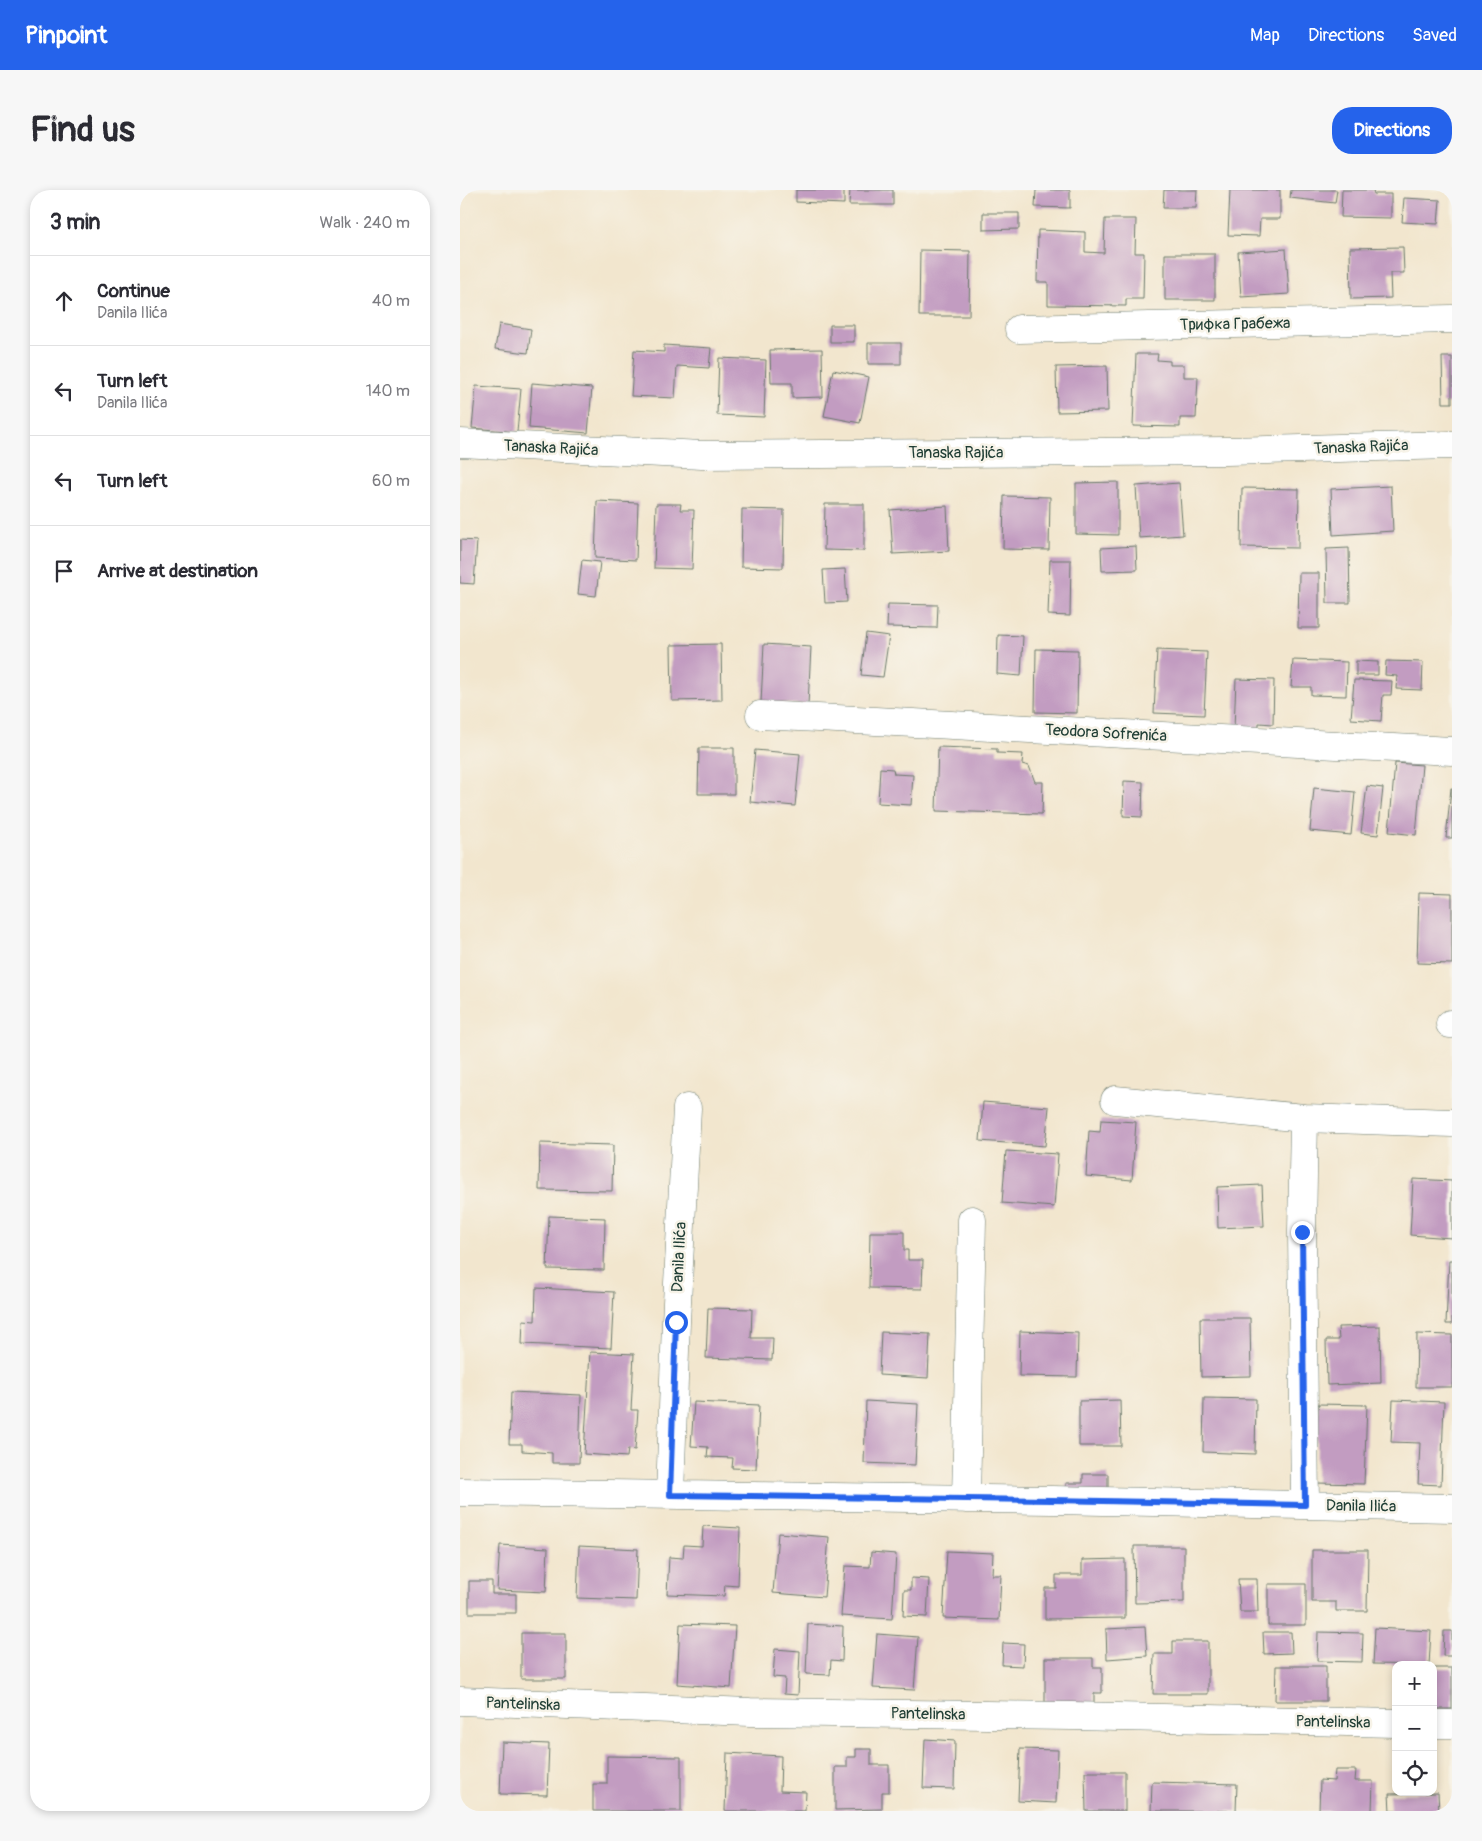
<!DOCTYPE html>
<meta charset="utf-8">
<style>
:root{--surface:#fff;--page:#f7f7f7;--text:#2b2b33;--muted:#7c7c81;--line:#e1e1e2;--accent:#2563eb}
body{margin:0;font-family:Pangolin,sans-serif;background:var(--page);color:var(--text)}
.controls{position:absolute;right:15px;bottom:15px;display:grid;overflow:hidden;border-radius:10px;box-shadow:0 2px 8px #0003}
.controls button{width:45px;height:45px;display:grid;place-items:center;padding:0;border:0;border-bottom:1px solid var(--line);background:var(--surface);color:var(--text);font:25px sans-serif}
.stop{position:absolute;width:15px;height:15px;margin:-11px;border:4px solid #2563eb;border-radius:50%;background:#fff}
.stop.end{background:#2563eb;border-color:#fff;box-shadow:0 1px 5px #0008}
.list{margin:0;padding:0;list-style:none}
h2{display:flex;justify-content:space-between;align-items:center;height:65px;margin:0;padding:0 20px;font-size:21px}
h2 small{font-size:16px;font-weight:400;color:var(--muted)}
.list li{display:grid;grid-template-columns:32px 1fr auto;gap:15px;align-items:center;box-sizing:border-box;height:90px;padding:0 20px;border-top:1px solid var(--line)}
.list b{display:block;font-size:19px;white-space:nowrap}
.list p{margin:0;font-size:16px;white-space:nowrap;color:var(--muted)}
.list em{font-size:16px;font-style:normal;color:var(--muted)}
.icon{flex:none;width:28px;height:28px;fill:none;stroke:currentColor;stroke-width:2;stroke-linecap:round;stroke-linejoin:round}
.map{position:relative;flex:none;width:992px;height:1621px;overflow:hidden;border-radius:20px}
header{display:flex;align-items:center;gap:30px;box-sizing:border-box;height:70px;padding:0 25px;background:var(--accent);color:#fff}
header strong{font-size:24px}
nav{display:flex;gap:28px;margin-inline-start:auto;font-size:18px}
.intro{display:flex;align-items:center;justify-content:space-between;box-sizing:border-box;height:120px;padding:0 30px}
h1{margin:0;font-size:35px}
.button{padding:12px 22px;border-radius:20px;background:var(--accent);color:#fff;font-size:18px;font-weight:700}
main{display:flex;gap:30px;padding:0 30px}
aside{flex:1;background:var(--surface);border-radius:20px;box-shadow:0 2px 8px #0003}
.map>svg:first-child{display:block}
</style>
<header>
<strong>Pinpoint</strong>
<nav><a>Map</a><a>Directions</a><a>Saved</a></nav>
</header>
<div class="intro"><h1>Find us</h1><a class="button">Directions</a></div>
<main>
<aside>
<h2>3 min<small>Walk · 240 m</small></h2>
<ul class="list">
<li><svg class="icon" aria-label="ahead" viewBox="0 0 24 24"><path d="M12 20V5M6 11l6-6 6 6"/></svg><div><b>Continue</b><p>Danila Ilića</p></div><em>40 m</em></li>
<li><svg class="icon" aria-label="left" viewBox="0 0 24 24"><path d="M17 20v-9H6M10 6l-5 5 5 5"/></svg><div><b>Turn left</b><p>Danila Ilića</p></div><em>140 m</em></li>
<li><svg class="icon" aria-label="left" viewBox="0 0 24 24"><path d="M17 20v-9H6M10 6l-5 5 5 5"/></svg><div><b>Turn left</b></div><em>60 m</em></li>
<li><svg class="icon" aria-label="arrive" viewBox="0 0 24 24"><path d="M6 21V4h12l-3 4 3 4H6"/></svg><div><b>Arrive at destination</b></div></li>
</ul>
</aside>
<div class="map">
<svg width="992" height="1621" viewBox="0 0 992 1621">
<rect width="100%" height="100%" fill="#f7f3e8"/>
<filter id="ink" filterUnits="userSpaceOnUse"><feTurbulence type="fractalNoise" baseFrequency=".02" numOctaves="2"/><feDisplacementMap in="SourceGraphic" scale="10" xChannelSelector="R" yChannelSelector="G"/><feConvolveMatrix kernelMatrix="1 2 1 2 8 2 1 2 1" color-interpolation-filters="sRGB"/></filter>
<filter id="wash" filterUnits="userSpaceOnUse"><feTurbulence type="fractalNoise" baseFrequency=".0096" numOctaves="4" result="noise"/><feDisplacementMap in="SourceGraphic" scale="20" xChannelSelector="R" yChannelSelector="G"/><feGaussianBlur stdDeviation="1.12" result="paint"/><feColorMatrix in="noise" values="0 0 0 0 0 0 0 0 0 0 0 0 0 0 0 0 0 1.4 0 .05"/><feComposite in="paint" operator="in"/></filter>
<g filter="url(#wash)">
<rect width="100%" height="100%" fill="#f2e6ce"/>
<g id="blocks">
<path fill="#c29cc1" d="M336 0H384V14L336 12Z
M390 0H433V15H389Z
M576 0H610V18L575 17Z
M704 0H737L736 18H703Z
M770 0H820V29H800L799 46 768 45Z
M831 0H877L875 13 830 8Z
M882 0H913L914 4H931V28L881 27Z
M944 8 980 10 978 34 942 32Z
M523 23H559V39L523 40Z
M645 29H676L675 63H684L683 109H666V116L588 115V92H577L578 40 625 42V62L644 63Z
M943 57 944 83H930L931 108 891 109 890 58Z
M826 59 829 104 781 107 778 62Z
M460 60 510 61 509 126H459Z
M705 64H755V110H705Z
M39 134 71 139 68 163 35 159Z
M370 135H394V152H370Z
M408 153H441V174H408Z
M204 155 251 158 249 178 217 176 215 208 171 206 174 160 204 162Z
M362 159 363 207 332 208V193H311L310 160Z
M676 164H698L697 170 710 171V175H724V187H738L736 228H720V237L673 236Z
M982 167H992V213H983Z
M259 168 306 170 304 227 257 225Z
M647 176 648 221 597 222 596 177Z
M373 180 409 187 400 233 364 226Z
M72 193 132 198 128 243 69 238Z
M16 196 61 199 57 242 12 238Z
M658 292V345L616 344V293Z
M719 293 723 345 679 348 676 296Z
M931 296 933 341 873 345 871 299Z
M782 298 839 299 838 358 781 357Z
M544 306 590 307 589 360 543 359Z
M137 311 178 313 176 370 135 368Z
M196 314H221L220 320H234L232 379 194 378Z
M365 314H404V361L364 360Z
M487 316 489 361 433 364 430 320Z
M282 319 324 320 323 378 281 377Z
M0 350 17 351 14 394 0 393Z
M676 356 677 380 642 381 641 358Z
M889 358 890 413H867L866 359Z
M122 370 140 372 136 406 118 404Z
M590 370H611L610 426 588 425Z
M385 379 387 412 365 413 363 380Z
M839 383H859V438H838Z
M428 414 478 415 477 438 427 437Z
M406 443 429 446 423 487 401 485Z
M538 445 563 446 561 486 537 484Z
M261 454 262 510 212 511 211 455Z
M304 454 351 457 348 515 301 512Z
M576 459 618 460 617 523 575 522Z
M697 460 747 462 744 525 694 523Z
M833 470 887 472 886 506 851 505V497H831Z
M896 471 918 472V485H896Z
M926 471 963 472 962 500 936 499 937 486 925 485Z
M776 489 814 490 813 534 799 533V540L774 539Z
M894 490 932 491 931 505H923L921 531 891 529Z
M478 557 537 559V563L563 564 562 574 569 576 575 592H583L582 624 476 621Z
M239 558H274V604H238Z
M295 560 340 564 335 616 290 612Z
M935 573 962 575 956 645 929 642Z
M420 578 433 579 434 584 453 585 451 615 418 613Z
M664 591 683 592 682 627 663 626Z
M907 596 923 598 918 645 901 643Z
M854 598 895 602 891 645 850 641Z
M991 598H992V648H986Z
M959 703 992 704V774L957 773Z
M523 912 589 917 585 956 520 951Z
M641 930 676 932 672 990 626 986 629 941 640 942Z
M80 953 153 955 152 1001 79 1000Z
M546 961 598 964 594 1017 542 1013Z
M953 989 992 991V1048L950 1045Z
M802 995 804 1036 758 1038 757 997Z
M89 1026 145 1028 144 1080 87 1079Z
M410 1042H444V1060H448V1070H463L462 1099 409 1098Z
M989 1070H992V1134H986Z
M76 1098 154 1102 151 1158 62 1154 63 1130 75 1131Z
M248 1118 292 1119 291 1148H313L312 1170 246 1168Z
M740 1128H790L791 1186 741 1187Z
M920 1136 921 1193 867 1195 866 1150H879L878 1137Z
M560 1141 618 1143 617 1187 559 1186Z
M421 1142 470 1144 468 1188 419 1185Z
M957 1144 992 1145V1197H956Z
M130 1162 174 1164 171 1220H178L175 1260 168 1259 167 1267 124 1264Z
M51 1202 121 1205 119 1273H92V1263L62 1261V1254H49Z
M744 1208 796 1209 795 1264 743 1262Z
M660 1210 661 1256H619V1211Z
M933 1210 984 1212 981 1295 958 1294 960 1253 931 1252Z
M406 1211 458 1214 455 1275 404 1273Z
M234 1212 299 1215 296 1279 272 1278 273 1268 247 1267 248 1257 231 1256Z
M858 1214 907 1215 904 1294 856 1293Z
M623 1284H648V1304H606V1293H623Z
M243 1336 280 1338 278 1396 265 1395 264 1406 207 1404 209 1367 223 1368 224 1355 242 1356Z
M318 1343 369 1347 364 1407 313 1403Z
M40 1355 88 1358 86 1402 37 1400Z
M119 1356 178 1359 176 1410 117 1408Z
M674 1356H724V1412L675 1413Z
M852 1360H908L907 1421H876V1412H852Z
M487 1361 533 1363 532 1385H541L539 1430 483 1428Z
M411 1362 436 1364 432 1429 381 1426 385 1376 410 1377Z
M665 1369V1428L585 1429V1398H596V1385H622V1370Z
M451 1388 469 1389 467 1427 443 1426 444 1400H451Z
M778 1389H797L798 1422H780Z
M9 1391H32V1404H56V1423H9Z
M808 1394H846V1435H808Z
M220 1434 275 1436 271 1498 217 1494Z
M348 1434 383 1436 382 1471 371 1470 370 1485 346 1484Z
M685 1437 687 1466 647 1469 646 1439Z
M915 1438 971 1441 969 1475 913 1474Z
M984 1441H992V1466H983Z
M803 1442H831L832 1463 804 1464Z
M858 1442 903 1443 902 1472 857 1471Z
M61 1443H106V1489H61Z
M417 1444 458 1447 454 1500 413 1498Z
M713 1451H748V1504H693L694 1464H713Z
M543 1453 564 1454 563 1476 542 1475Z
M315 1459 340 1461 338 1505 324 1504 325 1488 313 1487Z
M585 1468H633V1477H642V1503H634V1517H585Z
M816 1476H866V1511H815Z
M973 1478H992V1519H973Z
M465 1549 495 1551 494 1599 463 1598Z
M42 1552 89 1554 87 1605 40 1604Z
M396 1559H411V1575H429V1602H422V1619L375 1620V1577H387V1567H396Z
M560 1559 598 1560 596 1613 558 1611Z
M267 1563 321 1566 320 1601 346 1602 345 1621H265Z
M147 1566 221 1567V1621H133V1594H147Z
M875 1580H896L895 1591H913L912 1621H859L860 1590 874 1591Z
M625 1582H665V1621H626Z
M692 1592 777 1594 776 1621H691Z
M978 1603 979 1621H930L929 1604Z"/>
</g>
</g>
<g filter="url(#ink)">
<use href="#blocks" fill-opacity="0" stroke="#69786a" stroke-width="1"/>
<g fill="none" stroke-linecap="round" stroke-linejoin="round">
<g stroke="#69786a" stroke-width="29">
<path id="street" d="M559 139 992 129
M0 253 242 265 767 261 992 255
M300 525 992 561
M990 834H992
M655 910 844 928 992 933
M844 928 842 1042 845 1315
M0 1302 592 1310 992 1318
M210 1305 216 1132 227 918
M506 1309 512 1030
M0 1511 290 1522 612 1526 936 1533
M973 1534H992"/>
</g>
<use href="#street" stroke="#fff" stroke-width="28"/>
</g>
</g>
<g fill="none" stroke-linecap="round" stroke-linejoin="round" filter="url(#ink)">
<path stroke="#2563eb" stroke-width="6" d="M216 1132 210 1305 592 1310 845 1315 842 1042"/>
</g>
<g text-anchor="middle" dominant-baseline="central" stroke-width="5" stroke-linejoin="round" paint-order="stroke">
<g font-size="16" fill="#1f3d34" stroke="#f7f3e8">
<text transform="translate(775 134) rotate(-1)">Трифка Грабежа</text>
<text transform="translate(901 257) rotate(-2)">Tanaska Rajića</text>
<text transform="translate(91 258) rotate(3)">Tanaska Rajića</text>
<text x="496" y="263">Tanaska Rajića</text>
<text transform="translate(646 543) rotate(3)">Teodora Sofrenića</text>
<text transform="translate(219 1067) rotate(-87)">Danila Ilića</text>
<text transform="translate(901 1316) rotate(1)">Danila Ilića</text>
<text transform="translate(63 1514) rotate(2)">Pantelinska</text>
<text transform="translate(468 1524) rotate(1)">Pantelinska</text>
<text transform="translate(873 1532) rotate(1)">Pantelinska</text>
</g>
</g>
</svg>
<div class="controls">
<button>+</button>
<button>−</button>
<button><svg class="icon" aria-label="locate" viewBox="0 0 24 24"><circle cx="12" cy="12" r="6"/><path d="M12 2v4M12 18v4M2 12h4M18 12h4"/></svg></button>
</div>
<div class="stop" style="left:216px;top:1132px"></div>
<div class="stop end" style="left:842px;top:1042px"></div>
</div>
</main>
